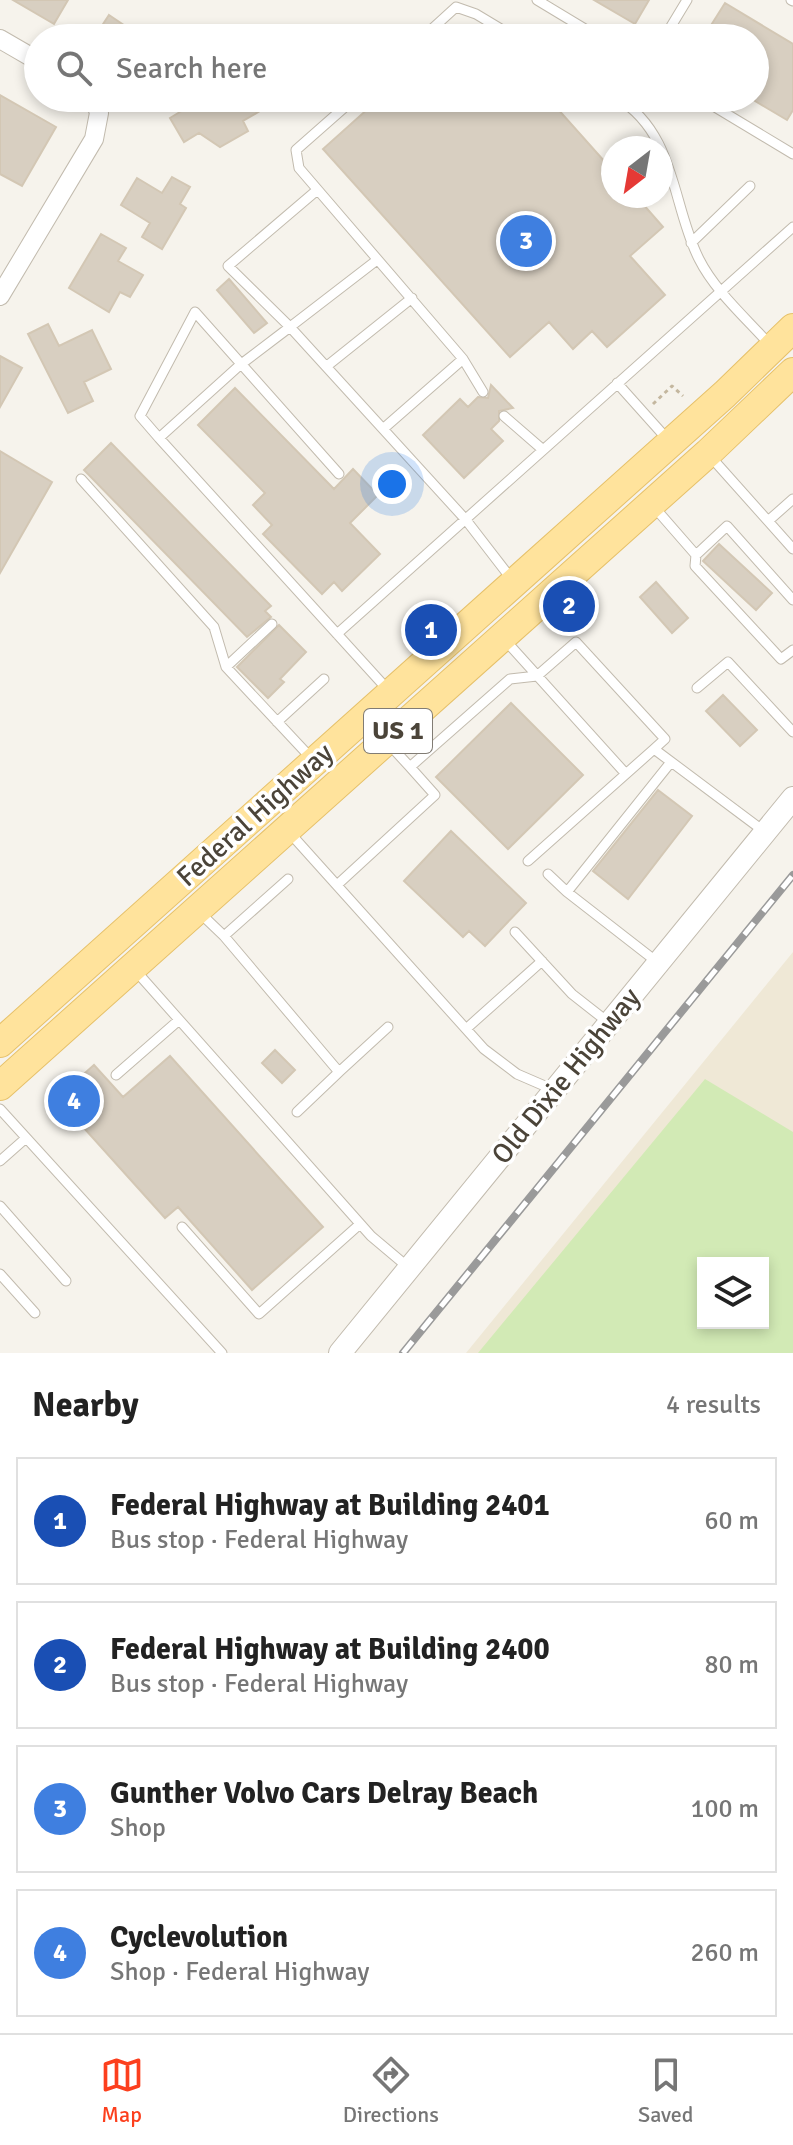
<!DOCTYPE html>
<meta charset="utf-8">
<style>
:root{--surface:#fff;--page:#f2f2f2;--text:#222;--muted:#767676;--line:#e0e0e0;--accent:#fc3f1d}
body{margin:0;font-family:Signika,sans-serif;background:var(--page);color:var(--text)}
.controls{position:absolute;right:24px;bottom:24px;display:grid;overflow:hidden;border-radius:0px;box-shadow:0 4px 12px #0003}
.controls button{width:72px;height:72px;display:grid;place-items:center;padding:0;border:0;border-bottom:2px solid var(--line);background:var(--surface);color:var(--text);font:40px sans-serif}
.compass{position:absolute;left:601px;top:136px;width:72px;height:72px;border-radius:50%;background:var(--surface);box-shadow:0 4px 12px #0003;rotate:211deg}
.you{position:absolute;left:392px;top:484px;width:28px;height:28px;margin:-20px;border:6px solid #fff;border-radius:50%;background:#1a73e8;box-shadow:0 0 0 12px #1a73e833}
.badge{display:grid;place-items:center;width:52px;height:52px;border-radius:50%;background:var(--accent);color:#fff;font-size:26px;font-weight:700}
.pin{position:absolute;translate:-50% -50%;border:4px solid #fff;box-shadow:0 2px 8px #0006}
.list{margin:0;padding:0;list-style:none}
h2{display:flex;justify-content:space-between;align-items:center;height:104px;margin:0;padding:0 32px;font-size:34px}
h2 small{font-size:26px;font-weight:400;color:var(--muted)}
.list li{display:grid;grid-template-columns:52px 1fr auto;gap:24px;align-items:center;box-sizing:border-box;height:128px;margin:0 16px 16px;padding:0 16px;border:2px solid var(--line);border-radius:0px}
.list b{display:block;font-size:30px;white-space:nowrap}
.list p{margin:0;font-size:26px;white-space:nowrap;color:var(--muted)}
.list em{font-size:26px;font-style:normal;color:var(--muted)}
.icon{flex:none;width:44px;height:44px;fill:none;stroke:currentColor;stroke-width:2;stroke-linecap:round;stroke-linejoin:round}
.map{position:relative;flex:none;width:793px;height:1353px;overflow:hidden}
.search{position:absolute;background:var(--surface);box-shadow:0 4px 12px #0003;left:24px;right:24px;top:24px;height:88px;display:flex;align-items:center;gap:20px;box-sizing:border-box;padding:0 28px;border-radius:44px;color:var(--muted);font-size:30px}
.sheet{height:680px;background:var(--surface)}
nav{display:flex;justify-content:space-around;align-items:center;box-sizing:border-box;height:112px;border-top:2px solid var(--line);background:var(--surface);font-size:22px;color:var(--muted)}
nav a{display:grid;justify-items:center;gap:4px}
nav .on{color:var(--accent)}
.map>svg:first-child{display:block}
</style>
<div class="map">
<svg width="793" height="1353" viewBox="0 0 793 1353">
<rect width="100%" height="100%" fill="#f6f3ec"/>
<path fill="#efe8d6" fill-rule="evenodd" d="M793 952V1353H466ZM703 1263H763V1323H703Z"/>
<path fill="#d2eab5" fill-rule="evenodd" d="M705 1079 793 1132V1353H478ZM703 1263H763V1323H703Z"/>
<path fill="#d8cfc1" stroke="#d3c7b4" stroke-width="2" d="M13 0H68L54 24Z
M594 0H649L635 24Z
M725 3 793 44V110L787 120 755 101V38H703Z
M109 15 143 38H94Z
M0 95 56 127 22 186 0 174Z
M183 98H252L260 111 243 121 248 131 220 147 199 133 184 142 170 118 188 107Z
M380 98H548L613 171V196H636L663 227 630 256 665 295 607 347 592 331 573 349 549 322 510 357 323 149Z
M172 177 190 187 180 204 186 208 162 249 142 237 150 223 121 205 137 178 162 193Z
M101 234 126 248 118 261 143 275 130 297 120 292 109 312 69 288Z
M229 279 267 323 254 333 217 290Z
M48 324 59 346 92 330 111 369 84 382 93 401 68 413 28 334Z
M0 356 22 368 0 407Z
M491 385 513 408 499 411V421L491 429 503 441 464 478 423 435 460 399 468 407 478 397 488 398Z
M235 388 334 489 353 469 378 495 350 523 380 554 342 591 334 582 322 594 263 534 272 525 253 505 265 493 198 425Z
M111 443 271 606 265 611 271 617 247 637 84 470Z
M0 451 52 482 0 573Z
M719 544 772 593 756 610 703 561Z
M656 582 688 618 672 633 640 597Z
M279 625 306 652 280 679 284 682 268 698 237 667Z
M723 695 757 730 740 746 706 711Z
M511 703 583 775 508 849 436 777Z
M658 790 692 816 628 899 593 871Z
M451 831 526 903 485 946 469 931 463 937 404 881Z
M275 1050 295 1070 282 1083 262 1063Z
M170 1056 323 1227 252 1290 178 1207 165 1218 57 1098 94 1065 123 1097Z"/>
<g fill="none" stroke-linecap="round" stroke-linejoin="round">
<g stroke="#c2bbae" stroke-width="11">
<path id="service" d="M537 0 600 38
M791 0 793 1
M422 38 456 7 476 14 516 38
M664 38 687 0
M355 98 296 150 299 168 463 359 483 392
M617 98C676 133 672 206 699 259 715 291 746 318 770 345
M700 98 793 154
M316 191 228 266 290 327 377 260
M691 243 750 186
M327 366 412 298
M617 383 668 440
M504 416 542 449
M383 429 463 359
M159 438 388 690
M710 456 793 549
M339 474 195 312 140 416 159 438 240 365 290 327 466 520 513 581
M81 479 214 627 226 667 312 759
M655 508 696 555 695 566 781 659 793 650
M768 521 793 499
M696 555 727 526 793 600
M337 634 793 227
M505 640 626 774
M226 667 272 624
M697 688 728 662 793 732
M277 722 324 679
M387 742 410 767 510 679 537 676 576 642 665 739 654 749
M289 832 484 1049 517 1074 554 1090
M528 861 654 749 765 832
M548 874 567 892
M337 885 435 795 410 767
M200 913 224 936 339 1072 297 1112
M515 932 572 994 609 1023
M224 936 288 879
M657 962 567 892 671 762
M135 970 371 1236 409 1268
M466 1029 542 961
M339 1072 388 1027
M116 1075 179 1020
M0 1109 222 1353
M0 1161 26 1138
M0 1206 66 1281
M182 1227 259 1314 360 1224
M0 1274 35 1313"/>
</g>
<g stroke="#c2bbae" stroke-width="20">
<path id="minor" d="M0 39 38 61
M0 296 94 139 99 113 94 98"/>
</g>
<g stroke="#c2bbae" stroke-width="24">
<path id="tertiary" d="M340 1353 793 798"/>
</g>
<g stroke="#e6c16a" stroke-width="30">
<path id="primary" d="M0 1043 725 394 793 328
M0 1086 708 453 793 372"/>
</g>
<path stroke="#c4b79f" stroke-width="3" stroke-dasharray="4 4" stroke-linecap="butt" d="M653 404 672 386 683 396"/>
<use href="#service" stroke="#fff" stroke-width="9"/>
<use href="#minor" stroke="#fff" stroke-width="18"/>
<use href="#tertiary" stroke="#fff" stroke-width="22"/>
<use href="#primary" stroke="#ffe39c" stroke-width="28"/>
<g stroke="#9a9a9a" stroke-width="8">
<path id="rail" d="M403 1353 793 875"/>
</g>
<use href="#rail" stroke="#fff" stroke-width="5" stroke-dasharray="15" stroke-linecap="butt"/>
</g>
<g text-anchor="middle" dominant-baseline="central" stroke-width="7" stroke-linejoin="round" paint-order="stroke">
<rect fill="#fff" stroke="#817c74" stroke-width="2" x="364" y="709" width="68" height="44" rx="6"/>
<g font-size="26" font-weight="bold" fill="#4b4439">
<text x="398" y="731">US 1</text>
</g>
<g font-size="28" fill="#4b4439" stroke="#fff">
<text transform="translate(255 815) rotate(-42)">Federal Highway</text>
<text transform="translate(566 1076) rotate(-51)">Old Dixie Highway</text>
</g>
</g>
</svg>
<div class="controls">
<button><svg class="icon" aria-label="layers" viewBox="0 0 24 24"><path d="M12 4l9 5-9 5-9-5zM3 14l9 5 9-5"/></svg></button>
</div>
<svg class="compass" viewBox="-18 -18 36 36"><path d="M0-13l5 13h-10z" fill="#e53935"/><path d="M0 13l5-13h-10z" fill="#767676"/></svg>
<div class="you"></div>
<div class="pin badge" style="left:431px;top:630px;background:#1a4fb4">1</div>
<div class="pin badge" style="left:569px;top:606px;background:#1a4fb4">2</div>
<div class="pin badge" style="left:526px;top:241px;background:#3f7fe0">3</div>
<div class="pin badge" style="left:74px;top:1101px;background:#3f7fe0">4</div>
<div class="search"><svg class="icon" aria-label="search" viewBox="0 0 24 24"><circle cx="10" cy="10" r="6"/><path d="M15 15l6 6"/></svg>Search here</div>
</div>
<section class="sheet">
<h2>Nearby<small>4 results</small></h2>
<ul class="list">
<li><span class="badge" style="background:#1a4fb4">1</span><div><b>Federal Highway at Building 2401</b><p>Bus stop · Federal Highway</p></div><em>60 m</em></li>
<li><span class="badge" style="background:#1a4fb4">2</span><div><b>Federal Highway at Building 2400</b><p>Bus stop · Federal Highway</p></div><em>80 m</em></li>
<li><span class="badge" style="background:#3f7fe0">3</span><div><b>Gunther Volvo Cars Delray Beach</b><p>Shop</p></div><em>100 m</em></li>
<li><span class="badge" style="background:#3f7fe0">4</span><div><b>Cyclevolution</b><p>Shop · Federal Highway</p></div><em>260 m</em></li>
</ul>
</section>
<nav>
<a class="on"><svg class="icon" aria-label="map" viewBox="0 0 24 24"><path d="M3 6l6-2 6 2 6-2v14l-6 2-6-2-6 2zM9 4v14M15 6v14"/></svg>Map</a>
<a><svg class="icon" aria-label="directions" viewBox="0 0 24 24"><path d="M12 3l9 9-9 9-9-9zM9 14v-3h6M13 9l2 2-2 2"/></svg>Directions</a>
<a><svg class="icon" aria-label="saved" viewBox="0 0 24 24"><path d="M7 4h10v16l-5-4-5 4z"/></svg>Saved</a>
</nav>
